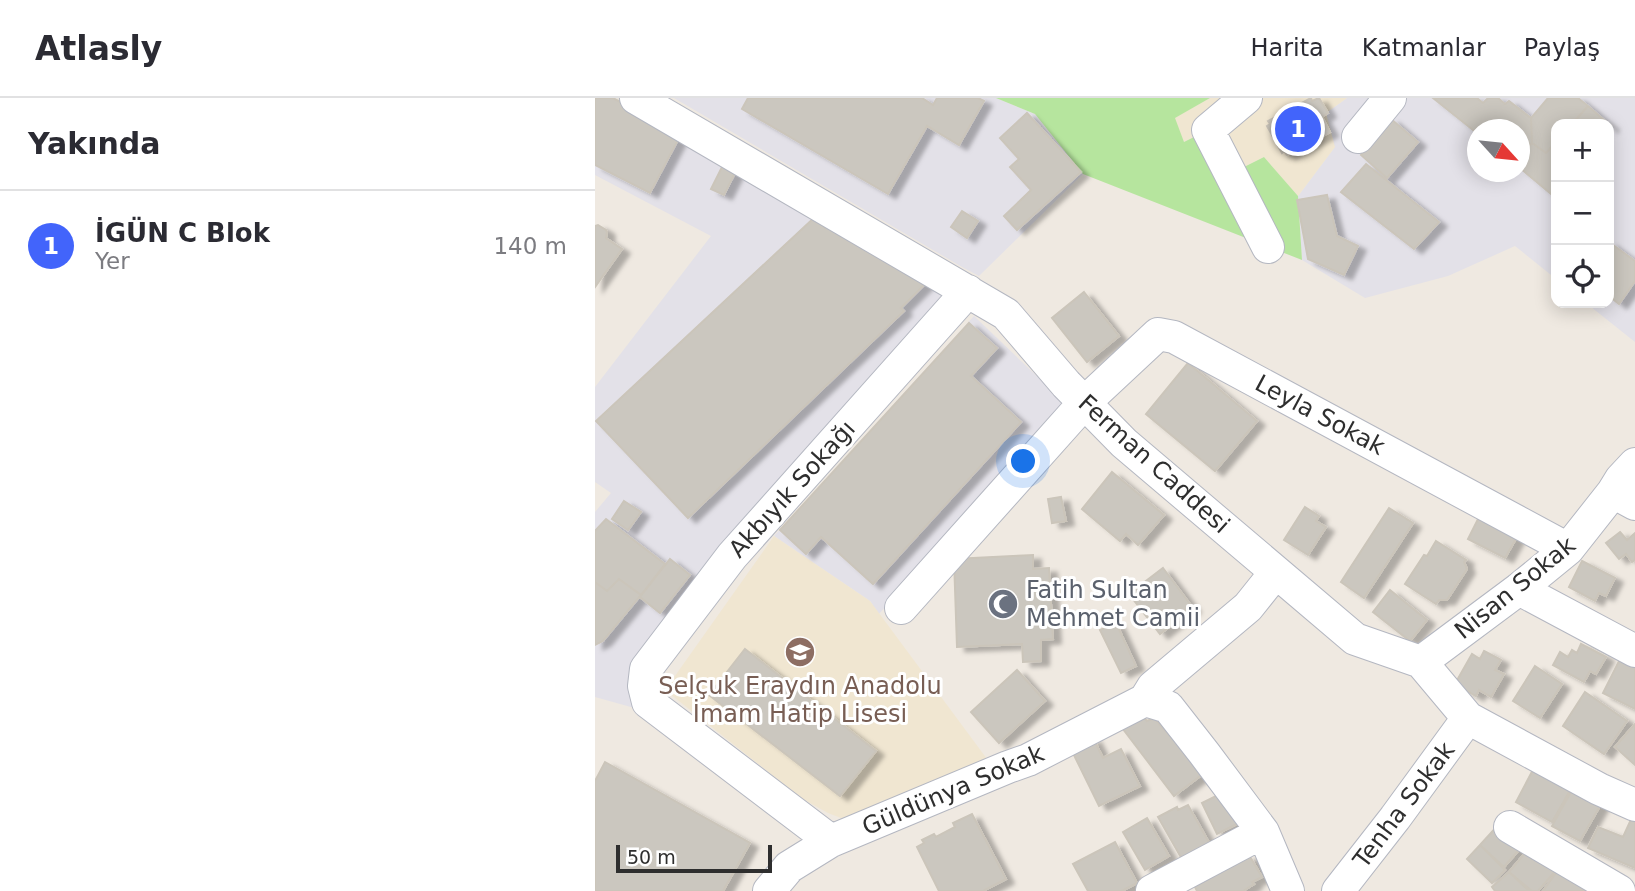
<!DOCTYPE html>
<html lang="tr">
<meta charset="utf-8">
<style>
:root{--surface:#fff;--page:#f7f7f7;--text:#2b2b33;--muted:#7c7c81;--line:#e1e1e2;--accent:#4264fb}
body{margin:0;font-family:"DejaVu Sans",sans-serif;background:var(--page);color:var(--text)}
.controls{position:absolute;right:21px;top:21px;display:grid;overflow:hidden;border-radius:14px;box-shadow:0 4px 18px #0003}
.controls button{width:63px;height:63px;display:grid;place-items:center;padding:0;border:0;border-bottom:2px solid var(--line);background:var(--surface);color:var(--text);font:35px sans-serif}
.compass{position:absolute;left:872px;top:21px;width:63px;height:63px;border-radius:50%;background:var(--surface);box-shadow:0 4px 18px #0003;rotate:117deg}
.scale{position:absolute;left:21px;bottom:18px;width:156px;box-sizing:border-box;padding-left:7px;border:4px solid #2e2e2e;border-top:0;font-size:19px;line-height:24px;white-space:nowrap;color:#2e2e2e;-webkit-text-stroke:5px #fff;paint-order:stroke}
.you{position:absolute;left:429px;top:364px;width:24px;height:24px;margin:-18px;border:5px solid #fff;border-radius:50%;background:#1a73e8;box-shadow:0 0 0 10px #1a73e833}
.badge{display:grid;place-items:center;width:46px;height:46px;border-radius:50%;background:var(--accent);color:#fff;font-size:23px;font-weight:700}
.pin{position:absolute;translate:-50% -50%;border:4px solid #fff;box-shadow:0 2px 7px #0006}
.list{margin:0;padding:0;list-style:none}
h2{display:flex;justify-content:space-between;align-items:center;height:91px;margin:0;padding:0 28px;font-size:30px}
h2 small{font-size:23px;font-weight:400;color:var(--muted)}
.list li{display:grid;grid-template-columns:46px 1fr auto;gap:21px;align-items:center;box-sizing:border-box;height:112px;padding:0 28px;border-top:2px solid var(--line)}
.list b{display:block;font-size:26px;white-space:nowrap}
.list p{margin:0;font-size:23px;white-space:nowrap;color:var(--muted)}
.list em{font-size:23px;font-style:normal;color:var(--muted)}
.icon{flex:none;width:38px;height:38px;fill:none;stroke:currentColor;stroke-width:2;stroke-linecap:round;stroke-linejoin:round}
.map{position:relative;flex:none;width:1040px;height:793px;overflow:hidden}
header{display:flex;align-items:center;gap:42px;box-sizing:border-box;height:98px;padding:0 35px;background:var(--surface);border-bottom:2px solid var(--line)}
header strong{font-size:33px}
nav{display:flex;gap:38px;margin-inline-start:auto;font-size:24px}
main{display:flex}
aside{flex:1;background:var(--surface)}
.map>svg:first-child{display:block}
</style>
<header>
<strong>Atlasly</strong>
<nav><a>Harita</a><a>Katmanlar</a><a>Paylaş</a></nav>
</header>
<main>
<aside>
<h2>Yakında<small></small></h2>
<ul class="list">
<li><span class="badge">1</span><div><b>İGÜN C Blok</b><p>Yer</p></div><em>140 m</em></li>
</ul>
</aside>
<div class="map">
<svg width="1040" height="793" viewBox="0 0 1040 793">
<defs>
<filter id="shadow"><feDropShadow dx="8" dy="4.5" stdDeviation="2" flood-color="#0004"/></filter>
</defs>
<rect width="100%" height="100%" fill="#efe9e1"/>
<path fill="#e3e1e8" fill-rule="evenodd" d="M0 0H16L349 192 345 214 115 461 34 570 43 611 0 599V414L16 395 0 384V289L116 138 0 77Z
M79 0H401L440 16 488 76 384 178 367 169Z
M752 0H1040V244L991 205H1014V26H961V181L920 148 853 178 770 200 707 162 703 98 739 50 731 15ZM883 32H925V74H883Z
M379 218 471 306 284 516 275 503 179 438Z"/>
<path fill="#f0e6d1" d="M615 0H752L731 15 740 49 703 98 669 59 635 76 612 32 589 44 579 20Z
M179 438 275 503 395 665 264 718 246 720 233 715 206 700 70 592Z"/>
<path fill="#b6e59e" d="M401 0H615L580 20 589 44 613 32 635 76 669 59 703 98 707 162 488 76 440 16Z"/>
<path fill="#cbc7bf" stroke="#cbc5ba" stroke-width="2" filter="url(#shadow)" d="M0 0H18L29 6 28 9 85 38 55 95 0 67Z
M153 0H327L338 7 342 0H383L389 3 364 47 332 28 293 96 147 11Z
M716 0 717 3 724 0 733 15 727 19 735 34 692 57 689 53 687 55 672 28 675 26 673 23Z
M838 0H882L888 5 893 0H903L910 6 914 3 936 20 937 45 934 48 931 45 925 52V32H883V36Z
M953 0H983L993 8 977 26H961V44L951 55 937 45 936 20Z
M993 8 1016 28 1014 30V26H977Z
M432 15 486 74 422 132 409 118 436 92 415 69 424 61 405 40Z
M796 21 823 44 792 80 766 57Z
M961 44V100L925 70V60L937 45 951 55Z
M129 65 142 71 129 97 116 91Z
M771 66 844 124 819 151 746 94Z
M732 97 742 138 763 148 749 177 713 161 702 102Z
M367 113 383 123 372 140 356 129Z
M221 118 230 130 234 125 332 184 306 210 309 213 93 420 1 323Z
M3 127 11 132 12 134 11 140 27 151 0 189V128Z
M1014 144 1040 163V183L1024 206 1014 198Z
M489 194 524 238 492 264 457 220Z
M374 225 402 250 376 278 426 324 278 486 226 439 211 456 185 432Z
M593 265 662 323 620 373 551 316Z
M517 374 569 417 543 447 531 436 525 443 487 411Z
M466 399 471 423 457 425 453 401Z
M29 403 46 414 33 432 17 421Z
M710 409 724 418 721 423 731 429 713 457 689 442Z
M794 410 818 425 769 500 746 484Z
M884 419 922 439 910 460 873 441Z
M11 421 70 466 46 497 24 481 12 493 0 484V433Z
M1025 434 1032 442 1040 435V462L1037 464 1031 456 1024 461 1011 445Z
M841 443 871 462 869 464 872 471 852 502H844L841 506 810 486 829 457 832 458Z
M438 457V471L454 470 458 541 446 542V563L428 564 427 546 362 549 359 461Z
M75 461 95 477 65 515 45 499Z
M987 463 1020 480 1011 498 1004 495 1000 503 974 489Z
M568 470 598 510 565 536 534 496Z
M24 481 46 497 8 543 0 547V484L12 493Z
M795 492 832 522 815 543 778 514Z
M521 525 541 568 526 575 505 532Z
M986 546 1011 559 1001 576 995 573 989 584 958 567 965 554 973 559 977 552 982 555Z
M150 551 281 653 245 698 114 597Z
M889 553 906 562 900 572 909 576 896 599 884 592 881 598 860 586 877 556 885 561Z
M1025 561 1040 568V611L1008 595Z
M940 568 967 586 945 620 918 603Z
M422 572 450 603 404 645 376 614Z
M990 594 1032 623 1009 656 968 628Z
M548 619 552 623 559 620 609 675 579 698 528 631Z
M1040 626V667L1020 649Z
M498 640 508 660 526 651 545 688 504 708 476 651Z
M10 664 155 745 128 793H0V683Z
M940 668 977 689 957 724 921 704Z
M982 683 1010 699 985 743 957 728Z
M629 694 644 725 622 736 607 705Z
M593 707 616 748 588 763 563 719 582 709 583 712Z
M377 716 411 781 388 793H344L322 749 329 745 327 742 339 736 341 739 360 729 358 725Z
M1038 717 1040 718V770L993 750 1003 729 1028 739Z
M552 720 574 758 550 772 528 734Z
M906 724 930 745 909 769 885 747Z
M520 744 542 785 527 793H493L478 766Z
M885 747 910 772 897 785 872 761Z
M936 748 963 770 943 793H937L914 774Z
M654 757 667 779 657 784 659 786 648 793H602L600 789Z
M966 768 1002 793H948Z
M914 774 934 793H900L897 789Z"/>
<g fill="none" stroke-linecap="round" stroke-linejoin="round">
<g stroke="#b4b7c1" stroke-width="34">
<path id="minor" d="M41 0 411 216 471 286 529 345 760 541 826 564 873 620 1004 691 1040 707
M651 0 613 32 673 149
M763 39 795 0
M1018 394 1026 381 1040 366
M924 491 1040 553
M306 510 489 305 563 236 579 239 973 451
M826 564 924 491 973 451 1018 394 1040 406
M550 602 573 609 609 655 668 734 693 793
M550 602 558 589 653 509 681 474
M915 729 1024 793
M236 743 53 604 49 588 51 571 137 458 373 193
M174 793 194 769 236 743 413 669 433 662 550 602
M557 793 668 734
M743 793 800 720 873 620"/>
</g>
<use href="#minor" stroke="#fff" stroke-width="32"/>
</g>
<defs>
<g id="mosque-disc" transform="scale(1.575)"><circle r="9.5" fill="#6b7280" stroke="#fff"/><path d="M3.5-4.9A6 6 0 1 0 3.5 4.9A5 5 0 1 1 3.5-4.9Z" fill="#fff"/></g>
<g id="school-disc" transform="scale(1.575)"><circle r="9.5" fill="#8d6e63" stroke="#fff"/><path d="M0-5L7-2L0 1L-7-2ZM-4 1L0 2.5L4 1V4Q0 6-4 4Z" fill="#fff"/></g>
</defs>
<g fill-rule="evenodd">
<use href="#mosque-disc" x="408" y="506"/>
<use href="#school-disc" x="205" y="554"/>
</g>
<g text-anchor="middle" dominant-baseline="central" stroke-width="6" stroke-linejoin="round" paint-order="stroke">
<g font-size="24" fill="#2e2e2e" stroke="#fff">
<text transform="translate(725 317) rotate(28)">Leyla Sokak</text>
<text transform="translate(559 366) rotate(42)">Ferman Caddesi</text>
<text transform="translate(197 391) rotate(-48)">Akbıyık Sokağı</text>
<text transform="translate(920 490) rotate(-39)">Nisan Sokak</text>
<text transform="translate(358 692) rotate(-23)">Güldünya Sokak</text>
<text transform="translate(809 707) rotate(-53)">Tenha Sokak</text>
</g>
<g font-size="24" fill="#5b616d" stroke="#fff" text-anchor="start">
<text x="431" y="492">Fatih Sultan<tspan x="431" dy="28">Mehmet Camii</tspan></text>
</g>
<g font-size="24" fill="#785e54" stroke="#fff">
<text x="205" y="588">Selçuk Eraydın Anadolu<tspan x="205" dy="28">İmam Hatip Lisesi</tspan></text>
</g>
</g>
</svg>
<div class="controls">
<button>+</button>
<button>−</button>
<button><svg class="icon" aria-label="locate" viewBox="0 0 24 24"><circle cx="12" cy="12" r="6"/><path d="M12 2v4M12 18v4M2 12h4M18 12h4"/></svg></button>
</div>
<svg class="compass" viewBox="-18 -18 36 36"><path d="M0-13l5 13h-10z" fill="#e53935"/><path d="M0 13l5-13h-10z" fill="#7c7c81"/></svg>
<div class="scale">50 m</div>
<div class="you"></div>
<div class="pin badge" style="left:703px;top:31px">1</div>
</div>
</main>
